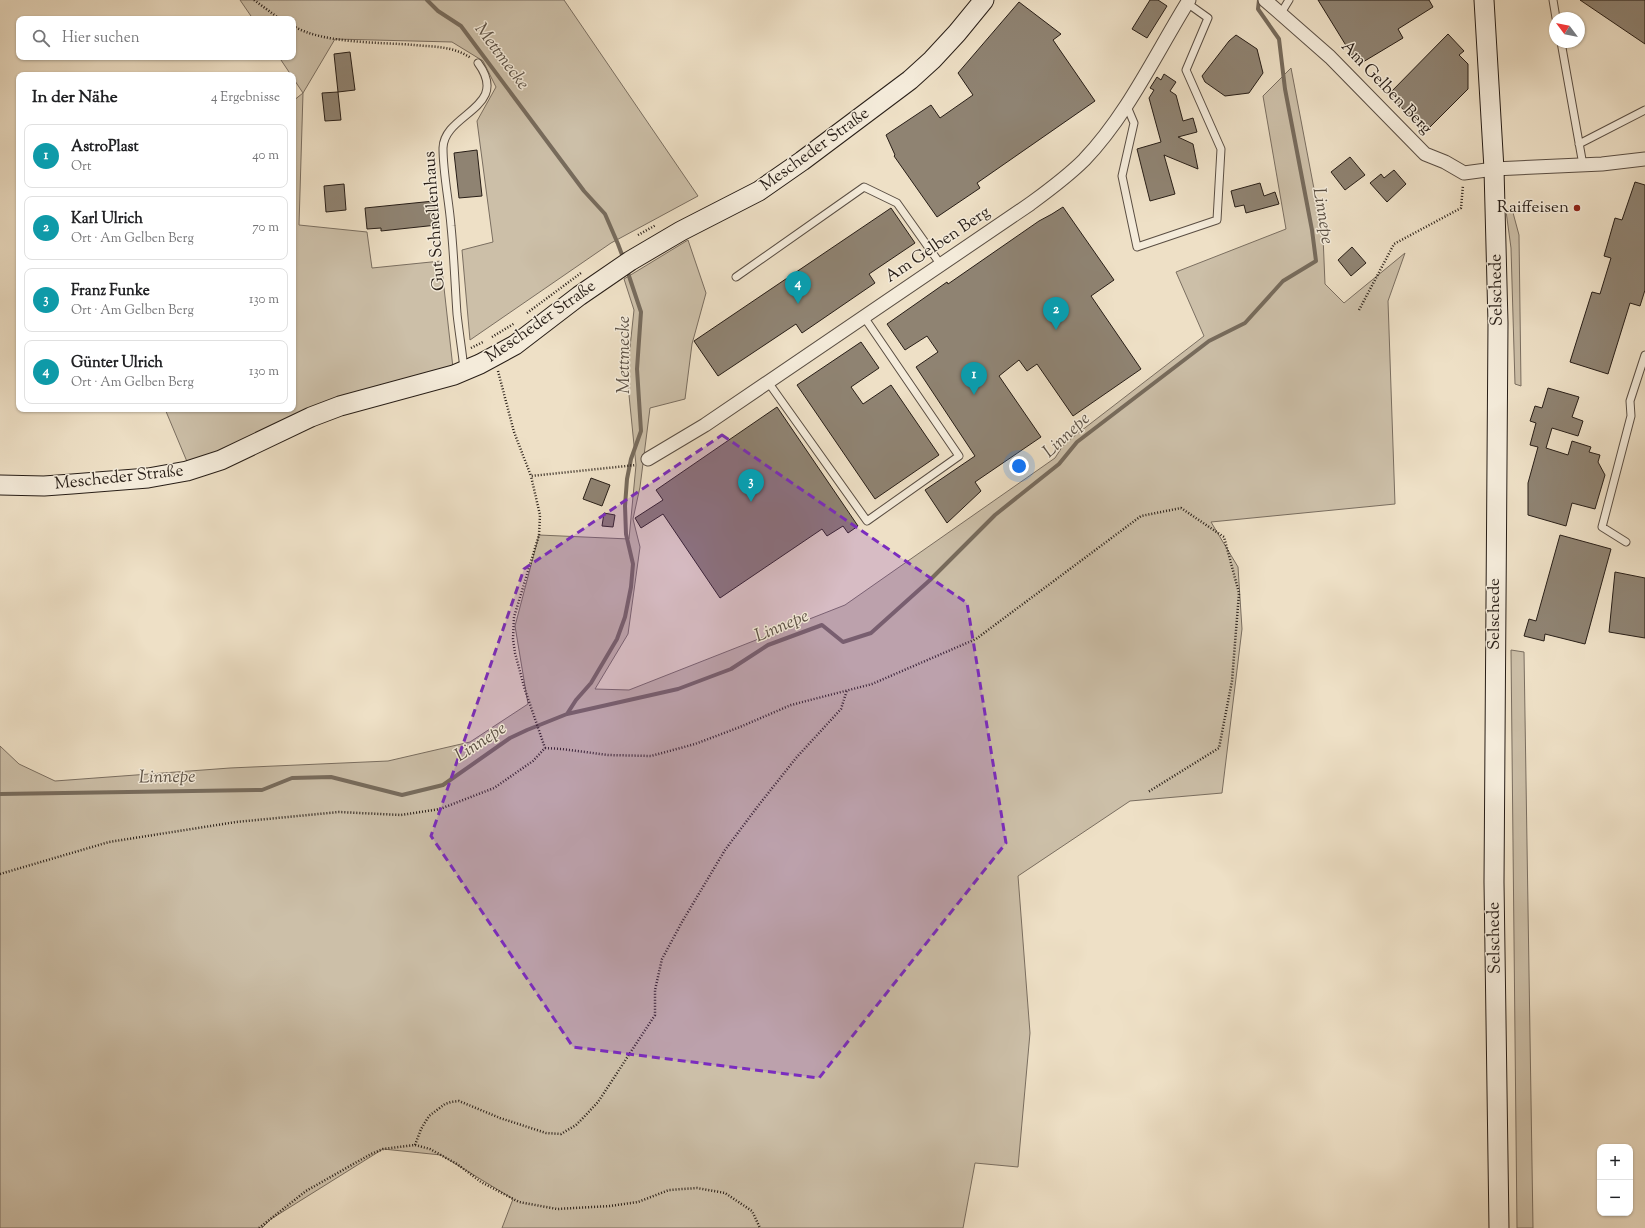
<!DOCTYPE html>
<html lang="de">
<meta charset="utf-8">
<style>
:root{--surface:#fff;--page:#f2f2f2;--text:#202124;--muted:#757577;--line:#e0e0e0;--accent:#111827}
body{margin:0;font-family:"Sorts Mill Goudy",serif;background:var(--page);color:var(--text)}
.controls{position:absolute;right:12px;bottom:12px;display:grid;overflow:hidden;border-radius:8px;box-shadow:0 1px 3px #0004}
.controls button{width:36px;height:36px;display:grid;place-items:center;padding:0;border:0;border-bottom:1px solid var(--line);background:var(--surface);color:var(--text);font:20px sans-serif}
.compass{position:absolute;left:1549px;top:12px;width:36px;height:36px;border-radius:50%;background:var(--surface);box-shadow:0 1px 3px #0004;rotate:302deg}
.you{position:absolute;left:1019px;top:466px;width:14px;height:14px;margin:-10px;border:3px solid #fff;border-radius:50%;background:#1a73e8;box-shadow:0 0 0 6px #1a73e833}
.badge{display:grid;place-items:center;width:26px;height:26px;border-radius:50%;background:var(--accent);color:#fff;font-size:13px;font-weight:700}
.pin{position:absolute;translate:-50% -33px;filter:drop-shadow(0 1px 2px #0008)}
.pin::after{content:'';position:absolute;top:21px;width:14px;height:12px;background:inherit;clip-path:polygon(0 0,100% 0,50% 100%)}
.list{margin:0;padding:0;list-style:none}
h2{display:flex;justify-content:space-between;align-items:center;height:52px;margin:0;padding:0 16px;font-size:17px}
h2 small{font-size:13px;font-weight:400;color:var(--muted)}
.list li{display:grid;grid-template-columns:26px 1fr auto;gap:12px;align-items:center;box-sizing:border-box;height:64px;margin:0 8px 8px;padding:0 8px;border:1px solid var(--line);border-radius:8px}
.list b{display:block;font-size:15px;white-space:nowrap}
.list p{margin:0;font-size:13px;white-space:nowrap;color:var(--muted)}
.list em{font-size:13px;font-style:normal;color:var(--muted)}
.icon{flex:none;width:22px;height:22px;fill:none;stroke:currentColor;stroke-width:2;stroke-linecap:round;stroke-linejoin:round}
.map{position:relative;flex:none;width:1645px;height:1228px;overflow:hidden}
.search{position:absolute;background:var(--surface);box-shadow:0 1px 3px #0004;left:16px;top:16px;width:280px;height:44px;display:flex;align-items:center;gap:10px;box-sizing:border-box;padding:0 14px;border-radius:8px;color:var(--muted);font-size:15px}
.panel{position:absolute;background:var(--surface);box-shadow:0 1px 3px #0004;left:16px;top:72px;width:280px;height:340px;border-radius:8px}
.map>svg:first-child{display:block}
</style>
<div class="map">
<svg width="1645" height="1228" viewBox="0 0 1645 1228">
<rect width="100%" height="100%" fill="#eee0c6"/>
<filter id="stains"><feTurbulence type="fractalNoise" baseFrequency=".005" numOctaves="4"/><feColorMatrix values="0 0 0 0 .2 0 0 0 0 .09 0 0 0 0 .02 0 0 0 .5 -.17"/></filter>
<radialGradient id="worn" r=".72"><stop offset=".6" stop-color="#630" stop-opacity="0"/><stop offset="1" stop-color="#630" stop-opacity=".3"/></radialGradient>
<path fill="#ccbfa8" stroke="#7a6e60" d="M240 0H564L698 196 611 243 470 340 462 250 493 242 477 121 496 87 483 61 452 42 335 39 303 93 299 225 367 232 372 268 441 261 453 368 246 440 188 464 165 409H293V101L303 93 293 78V75H291L279 57H293V19H253Z
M1291 68 1323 236 1325 284 1344 303 1405 253 1388 301 1395 504 1211 522 1238 567 1242 629 1222 793 1130 801 1018 876 1030 1033 1018 1167 975 1163 963 1228H502L513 1199 441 1155 383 1149 271 1219 262 1228H0V746L19 764 55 781 230 768 388 761 470 742 528 704 515 626 539 535 629 539 636 465 627 375 634 310 624 279 688 240 706 293 692 344 685 399 650 408 640 487 633 519 640 547 628 634 595 689 629 690 845 605 1055 458 1064 444 1204 336 1176 272 1286 229 1263 96Z
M1512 209 1519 235 1521 386 1515 384 1511 248 1506 211Z
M1511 650 1524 652 1533 1228H1517Z"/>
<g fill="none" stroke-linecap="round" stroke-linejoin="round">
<path stroke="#776b5c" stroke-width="4" d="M427 0 438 11 461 26 584 191 605 214 618 244 624 260
M567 714 576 700 591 683 617 639 625 617 631 587 633 564 626 534 625 506 627 479 631 459 641 431 637 369 641 312 627 270
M0 794 262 790 292 778 331 777 402 795 443 785 510 738 527 730 567 714 678 689 731 669 768 645 822 625 843 642 871 633 930 580 995 515 1059 464 1077 442 1209 341 1245 323 1283 281 1316 261 1312 230 1285 89 1279 39 1258 9 1259 0"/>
</g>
<path fill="#8f8372" stroke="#281e17" d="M1150 0H1158L1167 6 1147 38 1132 29Z
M1318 0H1429L1433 7 1398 29 1403 38 1358 65Z
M1580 0H1645V44Z
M1019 2 1061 34 1053 40 1095 101 977 183 980 188 937 217 894 156 895 155 886 135 931 105 940 118 973 95 958 73Z
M1448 34 1464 51 1459 55 1468 64V89L1426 131 1388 95Z
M1236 35 1257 49 1263 73 1249 93 1225 96 1205 82 1202 76 1229 41Z
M350 52 355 90 338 92 334 54Z
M1164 74 1176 82 1170 91 1176 95 1183 121 1193 118 1197 132 1178 137 1193 144 1198 169 1164 155 1175 194 1150 201 1137 149 1161 142 1149 98 1154 90 1150 88 1157 77 1161 80Z
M338 92 341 120 325 121 322 93Z
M477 150 482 196 459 198 454 153Z
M1350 157 1365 175 1345 190 1331 172Z
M1394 170 1406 184 1387 202 1370 183 1381 174 1384 178Z
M1635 182 1645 185V290L1640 306 1630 303 1608 374 1570 362 1592 292 1600 294 1611 258 1604 256 1615 218 1622 220Z
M1260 183 1264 196 1275 192 1279 204 1246 213 1244 205 1235 207 1231 191Z
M344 184 346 210 326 212 324 186Z
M434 201 437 225 381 231V228L367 229 365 208Z
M1063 207 1114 280 1091 296 1141 369 1073 416 1037 364 1027 371 1019 360 999 376 1041 437 975 482 981 491 947 523 925 490 975 456 916 367 938 352 927 336 905 350 887 324 947 282 948 284 1039 221 1052 214Z
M891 208 915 243 869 274 875 283 802 333 796 324 718 376 694 341Z
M1352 247 1366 263 1351 276 1338 260Z
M861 342 879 368 851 387 863 404 891 385 939 455 875 499 797 385Z
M1548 388 1579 397 1572 417 1583 421 1578 436 1552 428 1546 448 1568 455 1572 441 1591 447 1589 452 1600 455 1598 462 1605 475 1595 509 1572 503 1566 526 1528 515V483L1538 447 1530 445 1536 423 1530 421 1535 406 1542 408Z
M777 407 858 526 848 533 843 526 827 536 822 529 720 598 663 514 641 528 635 518 663 500 656 490Z
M591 478 610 485 602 506 583 499Z
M604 513 615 515 613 527 602 526Z
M1560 535 1611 549 1585 644 1545 634 1544 641 1524 636 1529 619 1536 621Z
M1615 572 1645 578V638L1609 632Z"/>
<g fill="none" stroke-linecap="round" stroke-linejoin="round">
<g stroke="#5a4e43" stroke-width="9">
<path id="lane" d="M1553 0 1556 18
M1281 13 1289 0
M1561 42 1583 165
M1126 104 1134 123 1122 176 1137 247 1217 220 1221 149 1186 70 1208 18 1187 3
M1579 144 1645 110
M736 277 864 187 897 203 941 265
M464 369C462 350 459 332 457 314 455 285 454 256 451 226 449 200 443 174 443 148 444 113 511 108 478 63
M768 382 867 521 959 456 864 317
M1626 542 1602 527 1631 416 1630 401 1645 355"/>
</g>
<g stroke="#5a4e43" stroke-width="15">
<path id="street" d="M1265 0 1330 57 1425 154 1445 162 1464 173 1494 169 1602 164 1645 159
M648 459 705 425 1030 204C1049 190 1067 177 1084 160 1128 114 1156 53 1189 0"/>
</g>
<g stroke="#281e17" stroke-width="21">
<path id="secondary" d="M1484 0 1494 169 1498 323 1494 882 1499 1228
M0 485 44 486 72 484 148 478 187 471 221 460 311 417 340 406 454 375 480 364 515 345 579 296 630 261 681 231 759 191 802 161 910 80 932 60 957 33 984 0"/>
</g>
<path stroke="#281e17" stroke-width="2.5" stroke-dasharray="1 2" stroke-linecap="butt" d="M254 0 280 19
M293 26C324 44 379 42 415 45 435 47 453 46 471 58
M638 235 656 225
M1359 310 1394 244 1461 208 1463 185
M527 313 581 273
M492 337 515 323
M471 348 483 342
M498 371 514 432 531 476 636 465
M545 748 562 749 608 755 651 756 695 744 740 727 791 705 872 684 976 639 1141 516 1181 508 1224 537 1239 593 1232 681 1219 748 1148 792
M0 874 109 842 236 822 339 812 401 815 440 809 494 788 533 761 545 748 525 690 515 653 513 639 514 617 539 535 540 515 531 476
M415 1145 421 1129 429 1116 445 1104 451 1102 459 1101 500 1118 546 1133 561 1134 576 1125 583 1118 598 1102 655 1015V990L662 959 682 922 725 850 758 806 796 758 841 709 847 690
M259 1228 306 1191 371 1154 383 1149 415 1145 430 1149 457 1164 481 1182 519 1202 557 1209 610 1206 638 1202 669 1190 697 1188 725 1193 752 1211 760 1228"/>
<use href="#lane" stroke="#f4ebda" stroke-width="7"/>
<use href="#street" stroke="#f4ebda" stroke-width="13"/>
<use href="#secondary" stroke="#f4ebda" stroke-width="19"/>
</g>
<path fill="#7b2cbf" fill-opacity="0.2" stroke="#7b2cbf" stroke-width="3" stroke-dasharray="8 5" stroke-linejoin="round" d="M722 435 967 603 1006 843 819 1078 573 1047 431 836 524 569Z"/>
<circle fill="#8f2418" stroke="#f4ebda" stroke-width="1.5" cx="1577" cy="208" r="4"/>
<g text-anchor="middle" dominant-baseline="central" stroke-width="3" stroke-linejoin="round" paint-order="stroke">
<g font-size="17" fill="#281e17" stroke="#f4ebda">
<text transform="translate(1386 88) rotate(46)">Am Gelben Berg</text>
<text transform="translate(815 150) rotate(-36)">Mescheder Straße</text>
<text transform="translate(435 221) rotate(-94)">Gut Schnellenhaus</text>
<text transform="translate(938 245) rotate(-34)">Am Gelben Berg</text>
<text transform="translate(1497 290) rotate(-91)">Selschede</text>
<text transform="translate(541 322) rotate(-35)">Mescheder Straße</text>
<text transform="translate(119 478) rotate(-6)">Mescheder Straße</text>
<text transform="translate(1495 614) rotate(-90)">Selschede</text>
<text transform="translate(1495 938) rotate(-91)">Selschede</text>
</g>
<g font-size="17" fill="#281e17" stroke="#f4ebda" text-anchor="end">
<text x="1569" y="208">Raiffeisen</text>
</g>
<g font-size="18" font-style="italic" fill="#5c5145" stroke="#f4ebda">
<text transform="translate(501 57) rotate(53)">Mettmecke</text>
<text transform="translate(1322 216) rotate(81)">Linnepe</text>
<text transform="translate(625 355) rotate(-90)">Mettmecke</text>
<text transform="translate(1067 436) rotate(-43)">Linnepe</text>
<text transform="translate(782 627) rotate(-23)">Linnepe</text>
<text transform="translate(481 743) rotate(-33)">Linnepe</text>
<text transform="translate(167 778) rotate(-1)">Linnepe</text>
</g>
</g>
<rect width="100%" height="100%" filter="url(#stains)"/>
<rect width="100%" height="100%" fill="url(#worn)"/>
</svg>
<div class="controls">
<button>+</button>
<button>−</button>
</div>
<svg class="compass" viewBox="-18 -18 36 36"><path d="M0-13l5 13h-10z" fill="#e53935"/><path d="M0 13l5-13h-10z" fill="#757577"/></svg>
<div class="you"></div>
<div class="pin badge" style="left:974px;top:395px;background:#0f9aa8">1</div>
<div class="pin badge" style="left:1056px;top:330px;background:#0f9aa8">2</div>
<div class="pin badge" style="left:751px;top:502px;background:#0f9aa8">3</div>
<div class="pin badge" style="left:798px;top:304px;background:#0f9aa8">4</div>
<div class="search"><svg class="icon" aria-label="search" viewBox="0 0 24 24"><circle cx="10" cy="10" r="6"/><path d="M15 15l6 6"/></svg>Hier suchen</div>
<section class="panel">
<h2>In der Nähe<small>4 Ergebnisse</small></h2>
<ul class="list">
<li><span class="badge" style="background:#0f9aa8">1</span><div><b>AstroPlast</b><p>Ort</p></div><em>40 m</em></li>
<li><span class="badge" style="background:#0f9aa8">2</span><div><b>Karl Ulrich</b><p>Ort · Am Gelben Berg</p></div><em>70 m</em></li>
<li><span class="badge" style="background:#0f9aa8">3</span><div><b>Franz Funke</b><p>Ort · Am Gelben Berg</p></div><em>130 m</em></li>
<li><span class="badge" style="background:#0f9aa8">4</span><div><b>Günter Ulrich</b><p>Ort · Am Gelben Berg</p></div><em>130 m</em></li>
</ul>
</section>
</div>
